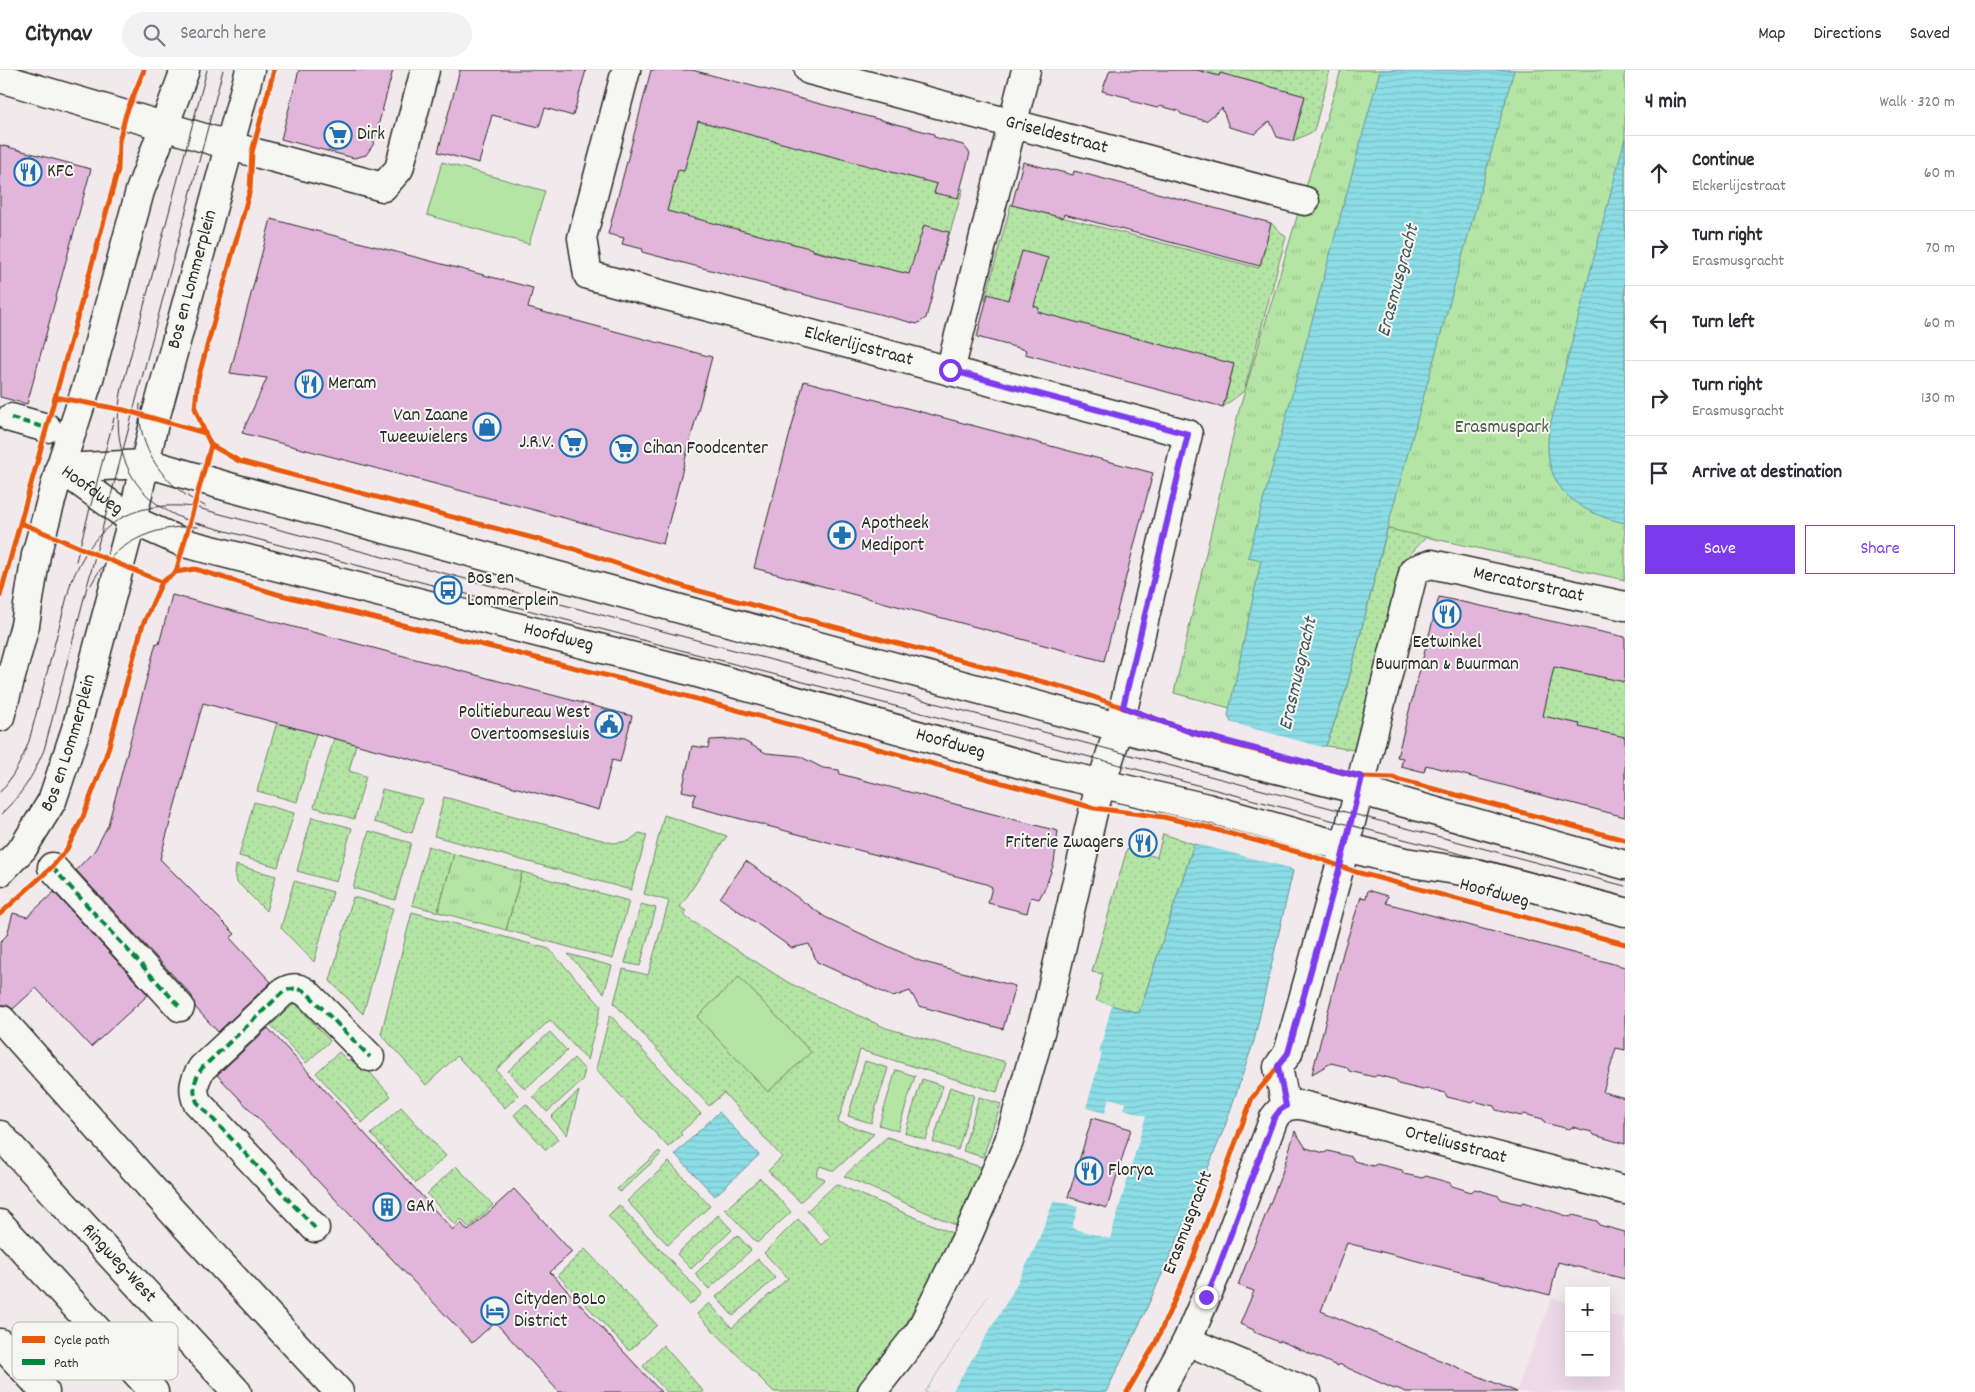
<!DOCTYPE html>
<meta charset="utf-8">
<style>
:root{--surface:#fff;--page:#f2f2f3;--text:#2b2b33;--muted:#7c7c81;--line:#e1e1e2;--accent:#7c3aed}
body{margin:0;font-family:Dekko,sans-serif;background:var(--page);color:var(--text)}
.controls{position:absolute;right:15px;bottom:15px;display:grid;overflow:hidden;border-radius:0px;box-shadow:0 5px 20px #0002}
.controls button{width:45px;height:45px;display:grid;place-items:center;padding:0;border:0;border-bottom:1px solid var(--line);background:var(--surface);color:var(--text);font:25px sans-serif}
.stop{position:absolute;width:15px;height:15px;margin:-11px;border:4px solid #7c3aed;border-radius:50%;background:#fff}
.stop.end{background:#7c3aed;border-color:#fff;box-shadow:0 1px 5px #0008}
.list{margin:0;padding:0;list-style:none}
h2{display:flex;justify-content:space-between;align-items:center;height:65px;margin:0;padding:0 20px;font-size:21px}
h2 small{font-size:16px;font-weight:400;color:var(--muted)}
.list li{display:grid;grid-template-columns:32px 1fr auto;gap:15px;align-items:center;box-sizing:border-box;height:75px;padding:0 20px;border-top:1px solid var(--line)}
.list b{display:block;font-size:19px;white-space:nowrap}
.list p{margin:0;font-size:16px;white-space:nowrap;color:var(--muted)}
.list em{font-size:16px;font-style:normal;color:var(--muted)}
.actions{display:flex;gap:10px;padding:15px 20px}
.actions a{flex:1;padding:11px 0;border:1px solid var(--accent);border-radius:0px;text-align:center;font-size:18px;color:var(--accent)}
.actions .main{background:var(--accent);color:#fff}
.icon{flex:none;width:28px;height:28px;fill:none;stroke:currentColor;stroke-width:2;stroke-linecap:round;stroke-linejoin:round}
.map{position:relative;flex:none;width:1625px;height:1322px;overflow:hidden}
header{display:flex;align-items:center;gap:30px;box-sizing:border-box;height:70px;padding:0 25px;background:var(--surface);border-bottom:1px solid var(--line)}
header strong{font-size:24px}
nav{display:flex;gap:28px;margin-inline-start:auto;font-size:18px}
.search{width:350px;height:45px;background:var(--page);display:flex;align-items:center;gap:12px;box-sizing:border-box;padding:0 18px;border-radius:28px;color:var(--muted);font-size:19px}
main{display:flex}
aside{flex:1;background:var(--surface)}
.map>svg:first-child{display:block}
</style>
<header>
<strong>Citynav</strong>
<div class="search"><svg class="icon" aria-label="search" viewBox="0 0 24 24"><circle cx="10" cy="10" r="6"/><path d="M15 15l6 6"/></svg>Search here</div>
<nav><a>Map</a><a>Directions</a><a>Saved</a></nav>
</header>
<main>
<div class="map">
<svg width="1625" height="1322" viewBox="0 0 1625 1322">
<defs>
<pattern id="grass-dots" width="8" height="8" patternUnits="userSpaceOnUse" patternTransform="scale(1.25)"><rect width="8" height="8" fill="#b4e5a5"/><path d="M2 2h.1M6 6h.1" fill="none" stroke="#9bc58e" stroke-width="1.8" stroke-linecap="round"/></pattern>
<pattern id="park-tufts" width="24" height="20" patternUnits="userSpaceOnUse" patternTransform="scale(1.25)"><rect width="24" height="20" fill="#b4e5a5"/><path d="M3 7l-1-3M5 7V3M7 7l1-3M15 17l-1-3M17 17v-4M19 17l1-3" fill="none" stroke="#9bc58e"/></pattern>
<pattern id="water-rules" width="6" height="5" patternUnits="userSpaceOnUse" patternTransform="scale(1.25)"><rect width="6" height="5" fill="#8cdde6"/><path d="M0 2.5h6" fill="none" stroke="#79bec5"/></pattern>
</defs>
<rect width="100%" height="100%" fill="#f2e9ed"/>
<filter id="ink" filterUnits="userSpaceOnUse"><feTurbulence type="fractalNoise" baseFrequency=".02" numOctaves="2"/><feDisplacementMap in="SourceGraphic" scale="10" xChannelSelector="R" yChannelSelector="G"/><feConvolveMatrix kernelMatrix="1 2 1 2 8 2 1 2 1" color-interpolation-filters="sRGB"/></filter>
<g filter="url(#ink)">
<path fill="#eddae8" d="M1552 1228 1569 1232V1303H1606V1243L1625 1248V1322H1516Z"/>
<path fill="url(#grass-dots)" stroke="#708868" d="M1191 0H1330L1314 61 1293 71 1304 30Z
M672 39 963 119 935 212 642 135Z
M1011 134 1259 198 1271 153 1286 167 1244 321 1223 337 1233 297 985 230Z
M1390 448 1431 462 1400 495 1355 680 1326 676 1346 620Z
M1460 569 1625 605V711L1439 664Z
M277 652 316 663 297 732 257 721Z
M334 668 356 674 349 701 366 706 354 749 314 737Z
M382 719 422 729 412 763 374 752Z
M444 727 613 773 629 771 639 763 647 765 631 820 434 766Z
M254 732 294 743 278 797 239 786Z
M664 745 727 766 680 837 686 841 684 846 789 913 886 958 1006 992 997 1022 860 980 838 1052 874 1064 834 1101 820 1096 816 1105 825 1109 800 1132 768 1101 782 1087 724 1023 709 1036 614 933 623 899 648 905 669 831 644 824Z
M312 747 352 758 336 812 297 801Z
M369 761 411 773 395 830 353 818Z
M1163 764 1194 774 1139 943 1096 931 1103 904 1092 902 1127 779 1157 787Z
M428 776 454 784 438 842 412 835Z
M236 795 276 806 266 841 237 812 235 805Z
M522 802 629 831 613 889 506 860Z
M294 811 333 822 314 892 281 858Z
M353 827 393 838 363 944 330 911Z
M641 834 656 838 640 896 625 893Z
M412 842 549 879 601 936 587 990 550 950 496 1000 518 1025 505 1038 457 986 426 1015 381 964Z
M568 884 612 896 604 923Z
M295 933 330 971 306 993 271 955Z
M610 945 701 1044 680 1063 682 1065 668 1077 596 999Z
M550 962 567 981 525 1019 508 1001Z
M339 982 348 991 354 985 391 1026 362 1053 316 1003Z
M574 988 585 1000 582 1011 547 1042 533 1026Z
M865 991 888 998 871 1053 848 1046Z
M922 1009 943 1016 926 1070 905 1063Z
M950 1017 974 1025 958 1080 933 1072Z
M579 1021 567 1065 551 1047Z
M979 1027 1001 1034 983 1087 963 1081Z
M526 1034 558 1069 546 1080 514 1045Z
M401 1037 446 1086 416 1113 371 1064Z
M887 1067 987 1099 962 1158 844 1106Z
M659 1081 661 1084 620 1122 617 1119Z
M669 1092 710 1136 668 1175 627 1131Z
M456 1096 493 1135 469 1158 461 1149 455 1155 427 1124Z
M760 1108 791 1142 757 1173 724 1138 726 1139Z
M836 1114 957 1165C927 1218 897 1278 855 1322H774L697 1244 709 1233 732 1258 788 1208 764 1183 798 1149 822 1175 831 1167 807 1141Z
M619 1135 702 1224 690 1235 608 1146Z
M718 1145 732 1160 691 1199 677 1184Z
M737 1165 751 1180 709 1219 695 1204Z
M585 1179 657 1255 629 1281 558 1205Z
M758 1189 775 1208 733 1246 716 1227Z
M663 1275 704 1322H667L643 1296Z"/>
<path fill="url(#park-tufts)" stroke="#708868" d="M1341 0H1409L1245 642 1174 623 1238 344Z
M1482 0H1625V510L1347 450Z
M454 784 522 802 506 860 438 842Z"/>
<path fill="#b4e5a5" stroke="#708868" d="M442 92 545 121 529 174 427 145Z
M739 907 811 982 768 1022 697 947Z
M896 1000 915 1006 898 1061 879 1055Z"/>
<path fill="url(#water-rules)" stroke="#65969b" d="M1380 0H1514L1390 448 1346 620 1326 676H1321L1289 799 1293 801 1254 971 1225 1056 1195 1130 1141 1251 1106 1322H925L989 1225 1029 1142 1052 1086 1096 931 1139 943 1194 774 1199 775 1231 652 1228 645 1261 490 1248 487Z
M1625 68V453C1573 442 1539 413 1550 356Z
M719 1042 759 1085 715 1126 675 1084Z"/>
<path fill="#f2e9ed" d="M1229 652 1322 677 1290 798 1197 774Z
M1094 929H1096V931L1112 935 1099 982 1102 983 1086 1038 1105 1043 1109 1028 1126 1033 1124 1039 1146 1046 1110 1169 1072 1158 1078 1137 1054 1130 1036 1176 1011 1225 952 1322H925L988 1226 987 1224 1027 1142 1049 1085Z"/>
<path fill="#e2b6db" stroke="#2b2b2b" d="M299 0H393L373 75 366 85 354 88 281 69Z
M460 0H586L573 46 545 38 539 57 492 45 479 93 438 82Z
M651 0H692L934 64V67L963 75 970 83 958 128 934 123 937 114 698 51 684 101 678 100 667 141 813 179V181L909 204 924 155 949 162 926 248 917 254 653 185 642 182 643 179 622 174 624 168 608 164Z
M1110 0H1197L1219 6 1220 3 1305 26 1293 71 1277 67 1270 51 1255 64 1229 57 1222 38 1206 51 1181 44 1179 41 1160 36 1157 38 1131 31 1130 28 1102 21Z
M0 75 91 99 27 334 0 327Z
M1023 92 1073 105 1074 101 1271 153 1260 196 1064 144 1063 148 1012 135Z
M271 149 533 218 528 238 712 287 663 474 242 363 267 308 230 303Z
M1022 181 1048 188 1034 236 1039 238 1038 242 1234 294 1223 337 1025 284 1026 280 977 267 988 224 1008 230Z
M804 311 1153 403 1104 591 754 498Z
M172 525 632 646 620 692 612 690 599 740 203 633 160 789 235 864 230 868 271 912 218 962 195 937 192 926 76 800 95 780 108 755 156 573 159 574Z
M1439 527 1625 567V612L1554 597 1543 646 1580 654 1579 657 1625 667V747L1426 695 1424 702 1401 696 1403 688 1397 687Z
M732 669 744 671 766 683 799 686 823 698 839 700 840 704 1058 761 1054 793 1046 816 1039 829 1031 827 1027 843 988 833 992 817 986 814 692 736 696 724 682 721 692 676 708 678 710 670Z
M746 791 825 847 920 891 1015 916 1003 959 919 936 910 921 893 927 817 892 809 874 792 878 720 828Z
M1368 820 1388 826 1386 833 1625 897V980L1616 978 1603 1022 1625 1028V1074L1594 1065 1592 1062 1583 1060 1573 1057 1569 1059 1545 1053 1543 1049 1524 1044 1521 1046 1496 1040 1494 1036 1485 1034 1475 1031 1472 1033 1447 1027 1445 1023 1426 1018 1423 1020 1398 1014 1396 1010 1377 1005 1374 1007 1349 1001 1347 997 1331 993 1312 1004 1344 879 1361 827 1366 828Z
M54 822 148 925 91 977 36 918 13 939 7 935H0V872L7 865 13 843 27 847Z
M268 958 453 1160 461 1153 468 1161 514 1119 572 1182 550 1202 661 1322H559L495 1252 472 1273 217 1005Z
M1092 1048 1131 1059 1107 1138 1068 1127Z
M1295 1061 1306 1078 1324 1083 1328 1081 1352 1087 1354 1091 1373 1096 1377 1094 1402 1100 1404 1104 1422 1108 1426 1106 1450 1113 1452 1116 1462 1119 1471 1122 1475 1119 1499 1126 1501 1129 1511 1132 1521 1134 1524 1132 1570 1147 1573 1145 1597 1151 1599 1155 1625 1162V1209L1558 1192 1550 1225 1347 1173 1321 1241 1517 1322H1406L1396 1318 1394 1319 1339 1294 1337 1296 1281 1271 1279 1272 1254 1262V1260L1240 1254 1254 1221 1238 1215 1282 1103Z"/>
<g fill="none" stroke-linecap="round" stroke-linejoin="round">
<g stroke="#2b2b2b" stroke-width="31">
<g id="minor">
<path id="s1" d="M626 0 582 168 588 205 1188 364 1119 657 1094 738 1049 931 1009 1071 968 1165 920 1261 872 1322"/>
<path id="s2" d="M809 0 1305 131"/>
<path d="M0 8 252 82 383 117 399 99 425 0"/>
<path d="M950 301 1026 0"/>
<path d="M11 348 47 358"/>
<path id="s3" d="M60 398 132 450 184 473 694 602 1042 700 1207 738 1345 777 1405 792 1481 804 1625 842"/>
<path d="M60 398 145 394 157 396 229 417 1221 685 1359 720 1625 795"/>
<path d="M52 797 180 937"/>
<path id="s4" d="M1286 1037 1278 997 1288 983 1340 796 1414 500 1431 494 1625 536"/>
<path d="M315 1158 197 1032C192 1019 194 1010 202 998L282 923C291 917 299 917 307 923L370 987"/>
<path d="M1187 1271 1307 1322"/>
<path id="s5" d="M1159 1322 1187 1271 1216 1204 1274 1048C1282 1036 1292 1033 1306 1036L1625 1120"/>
</g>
</g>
<g stroke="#2b2b2b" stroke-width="31">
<g id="major">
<path d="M0 647 25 555 36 485 60 398 89 309 140 121 185 0"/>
<path id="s6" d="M0 802 23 778 52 731 76 659 132 450 155 349 250 0"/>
</g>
</g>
<g stroke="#2b2b2b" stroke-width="31">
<g id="highway">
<path d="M2 950 171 1140 339 1322"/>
<path id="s7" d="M0 1065 237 1322"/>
<path d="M0 1154 154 1322"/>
<path d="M0 1273 45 1322"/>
</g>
</g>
<use href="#minor" stroke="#f6f6f2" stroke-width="28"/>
<use href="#major" stroke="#f6f6f2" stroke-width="28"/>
<use href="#highway" stroke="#f6f6f2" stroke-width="28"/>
<path stroke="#2b2b2b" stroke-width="1" d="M207 0 122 318C111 368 123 417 171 443 187 452 205 455 222 460L1625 827
M140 334C136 378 165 418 205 436
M76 491 114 348
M71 513C94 454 131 430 194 437L1625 816
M91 515C111 474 154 454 198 457
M0 722C14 706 22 690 29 671L72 508
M0 745C24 722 31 709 44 680L223 0"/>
<path stroke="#00873e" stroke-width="4" stroke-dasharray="8 4" stroke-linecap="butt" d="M11 348 47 358
M52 797 180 937
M315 1158 197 1032C192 1019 194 1010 202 998L282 923C291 917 299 917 307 923L370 987"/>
<g stroke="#f6f6f2" stroke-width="8">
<path id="cycleway" d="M274 0 252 82 250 120 198 309 195 338 205 363 211 375 239 391 571 478 688 518 1074 620 1191 662 1224 672 1362 707 1393 708 1625 770
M55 327 124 340 205 363
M21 453 162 512
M176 502 195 499 277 524 649 616 1094 738 1163 747 1202 756 1312 786 1356 802 1625 874
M0 526 118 100 119 71 126 44 144 0
M0 844 52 797 67 779 83 747 107 683 142 557 162 512 176 502 211 375
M1127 1322 1155 1274 1192 1191 1252 1028 1278 997"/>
</g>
<use href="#cycleway" stroke="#e8590c" stroke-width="5"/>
</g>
</g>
<g fill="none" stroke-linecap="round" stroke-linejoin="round" filter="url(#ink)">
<path stroke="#7c3aed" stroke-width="6" d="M950 300 1188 364 1123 637 1191 662 1362 707 1340 796 1288 983 1278 996 1286 1036 1280 1040 1274 1048 1216 1204 1206 1227"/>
</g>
<defs>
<g id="supermarket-ring" transform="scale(1.4375)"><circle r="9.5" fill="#f6f6f2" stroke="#1f6fb2" stroke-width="1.5"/><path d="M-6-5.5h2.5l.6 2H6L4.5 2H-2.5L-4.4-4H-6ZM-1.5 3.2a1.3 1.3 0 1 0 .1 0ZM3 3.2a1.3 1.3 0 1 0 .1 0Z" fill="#1f6fb2"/></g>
<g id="restaurant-ring" transform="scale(1.4375)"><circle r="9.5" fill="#f6f6f2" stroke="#1f6fb2" stroke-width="1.5"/><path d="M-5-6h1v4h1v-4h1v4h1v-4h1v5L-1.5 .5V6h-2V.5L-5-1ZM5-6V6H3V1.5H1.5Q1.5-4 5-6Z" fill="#1f6fb2"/></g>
<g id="shop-ring" transform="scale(1.4375)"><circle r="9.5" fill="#f6f6f2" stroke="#1f6fb2" stroke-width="1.5"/><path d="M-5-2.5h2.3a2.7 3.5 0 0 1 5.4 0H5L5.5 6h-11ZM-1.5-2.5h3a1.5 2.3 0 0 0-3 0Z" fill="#1f6fb2"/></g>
<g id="pharmacy-ring" transform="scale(1.4375)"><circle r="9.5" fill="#f6f6f2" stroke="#1f6fb2" stroke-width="1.5"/><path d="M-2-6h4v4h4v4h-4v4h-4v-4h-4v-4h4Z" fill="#1f6fb2"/></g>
<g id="bus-ring" transform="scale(1.4375)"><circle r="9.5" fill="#f6f6f2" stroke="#1f6fb2" stroke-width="1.5"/><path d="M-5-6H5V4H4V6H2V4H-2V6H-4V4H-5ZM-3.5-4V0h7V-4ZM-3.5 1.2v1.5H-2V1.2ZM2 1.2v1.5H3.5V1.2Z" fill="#1f6fb2"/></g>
<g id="civic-ring" transform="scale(1.4375)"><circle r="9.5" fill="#f6f6f2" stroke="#1f6fb2" stroke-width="1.5"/><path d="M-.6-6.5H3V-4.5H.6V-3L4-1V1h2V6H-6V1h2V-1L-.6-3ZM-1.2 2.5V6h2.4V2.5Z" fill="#1f6fb2"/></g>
<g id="building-ring" transform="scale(1.4375)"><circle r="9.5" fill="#f6f6f2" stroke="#1f6fb2" stroke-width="1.5"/><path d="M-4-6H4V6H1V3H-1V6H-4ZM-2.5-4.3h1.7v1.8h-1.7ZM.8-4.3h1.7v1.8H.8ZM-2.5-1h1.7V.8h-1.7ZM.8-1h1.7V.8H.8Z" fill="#1f6fb2"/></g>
<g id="hotel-ring" transform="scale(1.4375)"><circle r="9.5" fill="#f6f6f2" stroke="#1f6fb2" stroke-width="1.5"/><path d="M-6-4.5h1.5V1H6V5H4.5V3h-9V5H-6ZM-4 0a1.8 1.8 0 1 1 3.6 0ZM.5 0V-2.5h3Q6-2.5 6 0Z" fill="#1f6fb2"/></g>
</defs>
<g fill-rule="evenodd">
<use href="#supermarket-ring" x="338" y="65"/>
<use href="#restaurant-ring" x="28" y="102"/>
<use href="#restaurant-ring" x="309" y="314"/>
<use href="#shop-ring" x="487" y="357"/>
<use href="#supermarket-ring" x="573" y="373"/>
<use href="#supermarket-ring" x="624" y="379"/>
<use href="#pharmacy-ring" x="842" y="465"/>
<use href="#bus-ring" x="448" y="520"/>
<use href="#restaurant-ring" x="1447" y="544"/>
<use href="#civic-ring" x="609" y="654"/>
<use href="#restaurant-ring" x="1143" y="773"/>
<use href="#restaurant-ring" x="1089" y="1101"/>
<use href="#building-ring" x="387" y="1137"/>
<use href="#hotel-ring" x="495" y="1241"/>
</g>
<g text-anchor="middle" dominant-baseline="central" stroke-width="4" stroke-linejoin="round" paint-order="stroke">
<g font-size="19" fill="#2b2b2b" stroke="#f6f6f2" text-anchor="start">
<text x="357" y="65">Dirk</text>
<text x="47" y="102">KFC</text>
<text x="328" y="314">Meram</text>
<text x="468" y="346" text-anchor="end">Van Zaane<tspan x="468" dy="22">Tweewielers</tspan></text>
<text x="554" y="373" text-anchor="end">J.R.V.</text>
<text x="643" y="379">Cihan Foodcenter</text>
<text x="861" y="454">Apotheek<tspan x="861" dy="22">Mediport</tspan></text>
<text x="467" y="509">Bos en<tspan x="467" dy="22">Lommerplein</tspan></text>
<text x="1447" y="573" text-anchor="middle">Eetwinkel<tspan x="1447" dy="22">Buurman &amp; Buurman</tspan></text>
<text x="590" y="643" text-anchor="end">Politiebureau West<tspan x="590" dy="22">Overtoomsesluis</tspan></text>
<text x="1124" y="773" text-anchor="end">Friterie Zwagers</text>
<text x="1108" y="1101">Florya</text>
<text x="406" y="1137">GAK</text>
<text x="514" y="1230">Cityden BoLo<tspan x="514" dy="22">District</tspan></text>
</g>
<g font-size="19" fill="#2b2b2b" stroke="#f6f6f2">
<text stroke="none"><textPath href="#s2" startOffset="256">Griseldestraat</textPath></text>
<text stroke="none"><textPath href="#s6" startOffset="629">Bos en Lommerplein</textPath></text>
<text stroke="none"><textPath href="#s1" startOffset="491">Elckerlijcstraat</textPath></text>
<text stroke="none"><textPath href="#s3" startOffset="39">Hoofdweg</textPath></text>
<text stroke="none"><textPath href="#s4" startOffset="675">Mercatorstraat</textPath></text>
<text stroke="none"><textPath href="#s3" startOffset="532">Hoofdweg</textPath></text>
<text stroke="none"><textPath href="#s6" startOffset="149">Bos en Lommerplein</textPath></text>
<text stroke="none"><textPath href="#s3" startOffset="938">Hoofdweg</textPath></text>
<text transform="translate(1494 824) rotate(15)">Hoofdweg</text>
<text stroke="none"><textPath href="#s5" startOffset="489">Orteliusstraat</textPath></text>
<text transform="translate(1189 1153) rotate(-69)">Erasmusgracht</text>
<text stroke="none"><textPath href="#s7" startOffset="175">Ringweg-West</textPath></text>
</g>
<g font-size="19" fill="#4d5a4a" stroke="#f6f6f2">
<text x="1502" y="358">Erasmuspark</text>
</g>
<g font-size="20" font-style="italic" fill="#43585a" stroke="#f6f6f2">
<text transform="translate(1399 211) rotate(-75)">Erasmusgracht</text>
<text transform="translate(1299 604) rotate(-77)">Erasmusgracht</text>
</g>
</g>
<rect x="12" y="1252" width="166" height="58" rx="8" fill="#f6f6f2" stroke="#b9b9b6" stroke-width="1"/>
<rect x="22" y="1266" width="23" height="7" fill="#e8590c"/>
<rect x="22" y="1289" width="23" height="6" fill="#00873e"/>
<g font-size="14" fill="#2b2b2b">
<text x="54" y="1274">Cycle path</text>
<text x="54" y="1297">Path</text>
</g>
</svg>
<div class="controls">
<button>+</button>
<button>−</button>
</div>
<div class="stop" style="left:950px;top:300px"></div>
<div class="stop end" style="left:1206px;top:1227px"></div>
</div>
<aside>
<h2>4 min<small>Walk · 320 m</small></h2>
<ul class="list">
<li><svg class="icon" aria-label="ahead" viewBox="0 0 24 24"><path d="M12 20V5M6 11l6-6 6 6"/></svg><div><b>Continue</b><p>Elckerlijcstraat</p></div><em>60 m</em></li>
<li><svg class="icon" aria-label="right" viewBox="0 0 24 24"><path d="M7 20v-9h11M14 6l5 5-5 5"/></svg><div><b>Turn right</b><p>Erasmusgracht</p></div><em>70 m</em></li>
<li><svg class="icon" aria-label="left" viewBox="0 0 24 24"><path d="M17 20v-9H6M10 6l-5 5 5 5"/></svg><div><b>Turn left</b></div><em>60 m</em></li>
<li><svg class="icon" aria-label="right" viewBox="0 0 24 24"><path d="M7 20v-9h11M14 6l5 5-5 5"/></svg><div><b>Turn right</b><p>Erasmusgracht</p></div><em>130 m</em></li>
<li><svg class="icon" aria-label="arrive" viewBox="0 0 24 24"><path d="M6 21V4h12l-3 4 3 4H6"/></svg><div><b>Arrive at destination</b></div></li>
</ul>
<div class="actions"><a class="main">Save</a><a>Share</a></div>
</aside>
</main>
